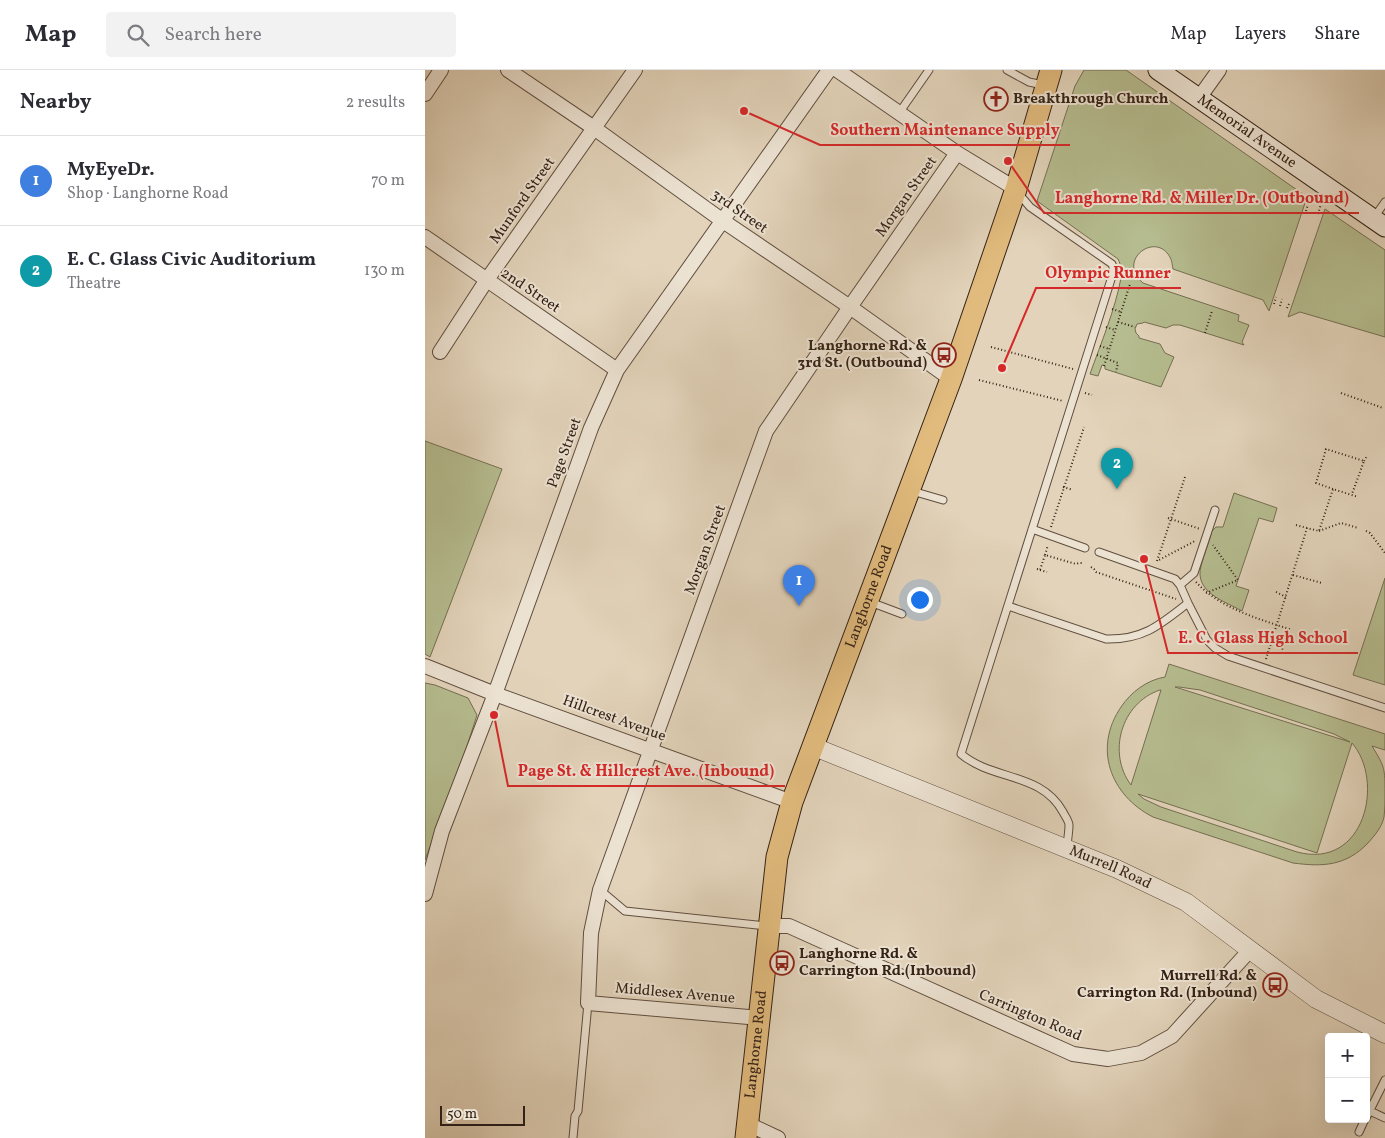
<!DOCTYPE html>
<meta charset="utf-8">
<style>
:root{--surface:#fff;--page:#f2f2f3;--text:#2b2b33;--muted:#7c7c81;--line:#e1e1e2;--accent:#8f2418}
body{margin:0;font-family:Vollkorn,serif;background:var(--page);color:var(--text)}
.controls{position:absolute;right:15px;bottom:15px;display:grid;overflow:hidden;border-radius:5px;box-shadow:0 5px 20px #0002}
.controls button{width:45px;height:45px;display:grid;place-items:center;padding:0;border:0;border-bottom:1px solid var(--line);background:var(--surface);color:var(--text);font:25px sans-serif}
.scale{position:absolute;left:15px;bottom:12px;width:85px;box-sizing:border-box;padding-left:5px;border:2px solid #352216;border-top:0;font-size:14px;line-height:18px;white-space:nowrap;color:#352216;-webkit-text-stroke:4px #ece2d2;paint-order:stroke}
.you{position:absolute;left:494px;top:529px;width:18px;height:18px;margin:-12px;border:4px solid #fff;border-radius:50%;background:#1a73e8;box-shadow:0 0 0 8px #1a73e833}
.badge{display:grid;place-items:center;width:32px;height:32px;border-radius:50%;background:var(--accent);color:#fff;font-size:16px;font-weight:700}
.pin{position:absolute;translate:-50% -41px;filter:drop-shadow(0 1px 2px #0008)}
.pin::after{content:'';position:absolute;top:26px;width:18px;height:15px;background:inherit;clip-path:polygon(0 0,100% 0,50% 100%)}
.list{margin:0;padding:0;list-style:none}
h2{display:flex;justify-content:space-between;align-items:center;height:65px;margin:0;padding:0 20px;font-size:21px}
h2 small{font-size:16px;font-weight:400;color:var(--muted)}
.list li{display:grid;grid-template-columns:32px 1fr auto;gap:15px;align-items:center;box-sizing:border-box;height:90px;padding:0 20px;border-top:1px solid var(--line)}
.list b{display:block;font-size:19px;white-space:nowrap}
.list p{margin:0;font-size:16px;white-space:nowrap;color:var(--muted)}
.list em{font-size:16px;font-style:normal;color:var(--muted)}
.icon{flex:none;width:28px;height:28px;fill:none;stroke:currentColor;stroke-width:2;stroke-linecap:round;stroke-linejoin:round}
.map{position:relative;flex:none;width:960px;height:1068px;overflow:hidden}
header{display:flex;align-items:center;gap:30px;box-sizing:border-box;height:70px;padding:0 25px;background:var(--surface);border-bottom:1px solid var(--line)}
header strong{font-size:24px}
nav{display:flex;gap:28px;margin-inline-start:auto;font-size:18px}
.search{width:350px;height:45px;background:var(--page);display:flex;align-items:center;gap:12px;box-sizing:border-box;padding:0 18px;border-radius:5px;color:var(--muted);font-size:19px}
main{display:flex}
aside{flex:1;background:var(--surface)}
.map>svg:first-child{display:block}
</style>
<header>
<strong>Map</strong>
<div class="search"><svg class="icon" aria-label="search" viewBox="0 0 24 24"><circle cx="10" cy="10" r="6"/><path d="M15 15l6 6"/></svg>Search here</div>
<nav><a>Map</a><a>Layers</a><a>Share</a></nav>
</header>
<main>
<aside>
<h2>Nearby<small>2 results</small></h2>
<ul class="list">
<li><span class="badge" style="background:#3f7fe0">1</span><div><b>MyEyeDr.</b><p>Shop · Langhorne Road</p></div><em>70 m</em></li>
<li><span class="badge" style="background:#0f9aa8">2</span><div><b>E. C. Glass Civic Auditorium</b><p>Theatre</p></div><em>130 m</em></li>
</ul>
</aside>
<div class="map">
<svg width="960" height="1068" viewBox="0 0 960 1068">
<rect width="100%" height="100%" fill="#e2d3ba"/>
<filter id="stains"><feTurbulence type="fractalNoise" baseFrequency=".004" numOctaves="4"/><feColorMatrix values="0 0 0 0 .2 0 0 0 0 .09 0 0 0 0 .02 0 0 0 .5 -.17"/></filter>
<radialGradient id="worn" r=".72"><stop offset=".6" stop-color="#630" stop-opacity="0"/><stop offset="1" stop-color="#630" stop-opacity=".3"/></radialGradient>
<path fill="#b5bc8f" stroke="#756f52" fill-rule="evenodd" d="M659 0H701L882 127 844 241 838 230 748 199C747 194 747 189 743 184 727 163 692 192 718 213L814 245 813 251 824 255 817 272 819 275 755 255H748L741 258 719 252 718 253 712 254 710 259 711 263 714 266V268L735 274 740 283 749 287 736 317 680 299V296L677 295 673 306 665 304C676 273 690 240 696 208 697 201 696 195 693 189L612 131 650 16Z
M900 139 960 180V267L875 242 863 247Z
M0 371 77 399 5 587 0 584Z
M809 423 852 438 848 452 834 448 811 516 824 520 817 541C799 531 769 522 776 496 779 484 784 473 787 461L791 457H798Z
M960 508V615L928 605Z
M744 594 960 664V680L947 676C960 697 960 699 960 723 960 731 960 739 959 747 957 757 950 765 943 773 921 796 898 797 868 793L728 747C685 725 668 678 696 637 706 622 722 610 740 607ZM754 617 775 620 909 664 925 672 750 617ZM735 620H736L706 715C682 683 696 633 735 620ZM927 673C960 711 940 800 872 782L736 737 719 729 713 724 892 783Z
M0 613 10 615 43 628 52 645 43 673 0 790Z"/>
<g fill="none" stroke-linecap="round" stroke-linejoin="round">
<g stroke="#604e3f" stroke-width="9">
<path id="service" d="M582 0 604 12 618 15
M474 43 504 0
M594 124 605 137 687 194 689 200 536 684C568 711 616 702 638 742 640 746 644 751 644 755 644 763 642 771 642 779
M948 149 960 132
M487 421 518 430
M607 459 660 478
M755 515 769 503 790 440
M445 532 477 544
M763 533 782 570 790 578 803 586 960 638
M583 536 681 569C718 570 735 555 763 533L755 515 750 509 674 482
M175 820 200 841 342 856
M945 1041 960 1048
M941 1048 960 1010
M934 1062 940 1049
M148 1068 150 1046 153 1041 163 933"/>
</g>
<g stroke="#604e3f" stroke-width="16">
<path id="minor" d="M83 0 169 58 298 151 425 237 526 309
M412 0 532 83 591 119
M0 24 16 0
M774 28 794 0
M0 167 192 300
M15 282 61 211 210 0
M0 596 70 624 367 732
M0 824 17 761 70 624 166 358 192 300 404 0
M345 856H364L648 984 683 989 716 983 747 966 825 880
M335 948 163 933 166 863 175 820 341 361 425 237 532 83
M323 1054 353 1068"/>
</g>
<g stroke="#604e3f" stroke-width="19">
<g id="tertiary">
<path id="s1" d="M387 676 692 799 761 832 891 929 960 964"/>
</g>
</g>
<g stroke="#352216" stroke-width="21">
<g id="secondary">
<path id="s2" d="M733 0 960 157"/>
</g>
</g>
<g stroke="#352216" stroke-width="23">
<g id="primary">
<path id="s3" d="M321 1068 352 787 367 732 526 309 591 119 626 0"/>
</g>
</g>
<path stroke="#352216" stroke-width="2" stroke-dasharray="1 2.5" stroke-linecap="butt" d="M881 141 885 127
M893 144 896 134
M849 234 851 227
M855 236 857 229
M862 238 865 232
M687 239 696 242
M693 252 710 257
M681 257 690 260
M780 263 787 241
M675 276 684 279
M566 277 648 299
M672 285 693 293 691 302
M679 296 705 214
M554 310 638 331
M660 323 667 325
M916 323 958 338
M939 391 942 386
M760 407 732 491 770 471
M638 417 648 420
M908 419 891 413 901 379 939 391 927 424
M743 448 775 459
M871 455 882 458
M626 457 659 357
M894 461 916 453 933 458
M941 461 945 463 960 483
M620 485 623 475
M666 497 669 499 671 502 751 529
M612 499 615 500 620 485 651 494 654 493H659
M615 500 622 502
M868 505 897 513
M771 512C795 538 831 548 864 559L857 580
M851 522 861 527
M781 523 813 510 788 475
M841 589 882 458 894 461 908 419 933 427"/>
<use href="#service" stroke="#ece2d2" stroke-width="7"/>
<use href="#minor" stroke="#ece2d2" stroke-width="14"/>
<use href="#tertiary" stroke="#ece2d2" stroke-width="18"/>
<use href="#secondary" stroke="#ece2d2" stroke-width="19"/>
<use href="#primary" stroke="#e1ba7d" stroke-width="21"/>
</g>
<defs>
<g id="church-ring" transform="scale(1.25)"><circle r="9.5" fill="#ece2d2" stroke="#8f2418" stroke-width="1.5"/><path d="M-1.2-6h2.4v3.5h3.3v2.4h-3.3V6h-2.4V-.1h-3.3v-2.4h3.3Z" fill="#8f2418"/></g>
<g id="bus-ring" transform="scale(1.25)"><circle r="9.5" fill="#ece2d2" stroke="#8f2418" stroke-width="1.5"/><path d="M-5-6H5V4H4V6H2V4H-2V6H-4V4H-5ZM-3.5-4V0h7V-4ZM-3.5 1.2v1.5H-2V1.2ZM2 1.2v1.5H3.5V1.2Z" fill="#8f2418"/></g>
</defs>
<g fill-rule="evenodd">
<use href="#church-ring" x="571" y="29"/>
<use href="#bus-ring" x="519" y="285"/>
<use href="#bus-ring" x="357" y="893"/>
<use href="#bus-ring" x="850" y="915"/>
</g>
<g text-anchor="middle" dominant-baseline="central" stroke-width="4" stroke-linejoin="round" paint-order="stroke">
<g font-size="15" font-weight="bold" fill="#352216" stroke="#ece2d2" text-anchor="start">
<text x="588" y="29">Breakthrough Church</text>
<text x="502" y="276" text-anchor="end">Langhorne Rd. &amp;<tspan x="502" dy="17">3rd St. (Outbound)</tspan></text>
<text x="374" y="884">Langhorne Rd. &amp;<tspan x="374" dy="17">Carrington Rd.(Inbound)</tspan></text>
<text x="832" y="906" text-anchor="end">Murrell Rd. &amp;<tspan x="832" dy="17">Carrington Rd. (Inbound)</tspan></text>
</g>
<g font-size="15" fill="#352216" stroke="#ece2d2">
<text stroke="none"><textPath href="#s2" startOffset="108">Memorial Avenue</textPath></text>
<text transform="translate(482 127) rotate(-55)">Morgan Street</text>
<text transform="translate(98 131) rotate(-55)">Munford Street</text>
<text transform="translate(314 142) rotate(35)">3rd Street</text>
<text transform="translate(105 221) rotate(34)">2nd Street</text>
<text transform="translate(140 383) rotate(-70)">Page Street</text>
<text transform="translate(281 480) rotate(-70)">Morgan Street</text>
<text stroke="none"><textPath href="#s3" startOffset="559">Langhorne Road</textPath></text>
<text transform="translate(189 649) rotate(20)">Hillcrest Avenue</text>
<text stroke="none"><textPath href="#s1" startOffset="322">Murrell Road</textPath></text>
<text transform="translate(250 924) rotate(5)">Middlesex Avenue</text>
<text transform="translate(605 946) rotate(23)">Carrington Road</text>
<text stroke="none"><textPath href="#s3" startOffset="94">Langhorne Road</textPath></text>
</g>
</g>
<path fill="none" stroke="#d62828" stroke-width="2" d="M319 41L395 75H645M583 91L619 143H934M577 298L611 218H756M719 489L743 583H933M69 645L83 716H360"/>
<g fill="#d62828" stroke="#ece2d2" stroke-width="2">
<circle cx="319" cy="41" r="5"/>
<circle cx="583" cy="91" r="5"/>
<circle cx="577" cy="298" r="5"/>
<circle cx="719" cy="489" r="5"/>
<circle cx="69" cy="645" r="5"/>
</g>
<g font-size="16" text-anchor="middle" font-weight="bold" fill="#d62828" stroke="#ece2d2" stroke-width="4" stroke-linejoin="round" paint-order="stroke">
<text x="520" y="65">Southern Maintenance Supply</text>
<text x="777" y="133">Langhorne Rd. &amp; Miller Dr. (Outbound)</text>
<text x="683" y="208">Olympic Runner</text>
<text x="838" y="573">E. C. Glass High School</text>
<text x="221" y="706">Page St. &amp; Hillcrest Ave. (Inbound)</text>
</g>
<rect width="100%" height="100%" filter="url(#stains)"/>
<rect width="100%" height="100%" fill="url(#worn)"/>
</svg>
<div class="controls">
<button>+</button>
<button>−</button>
</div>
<div class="scale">50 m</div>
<div class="you"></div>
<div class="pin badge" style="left:374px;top:536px;background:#3f7fe0">1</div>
<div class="pin badge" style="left:692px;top:419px;background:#0f9aa8">2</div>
</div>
</main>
